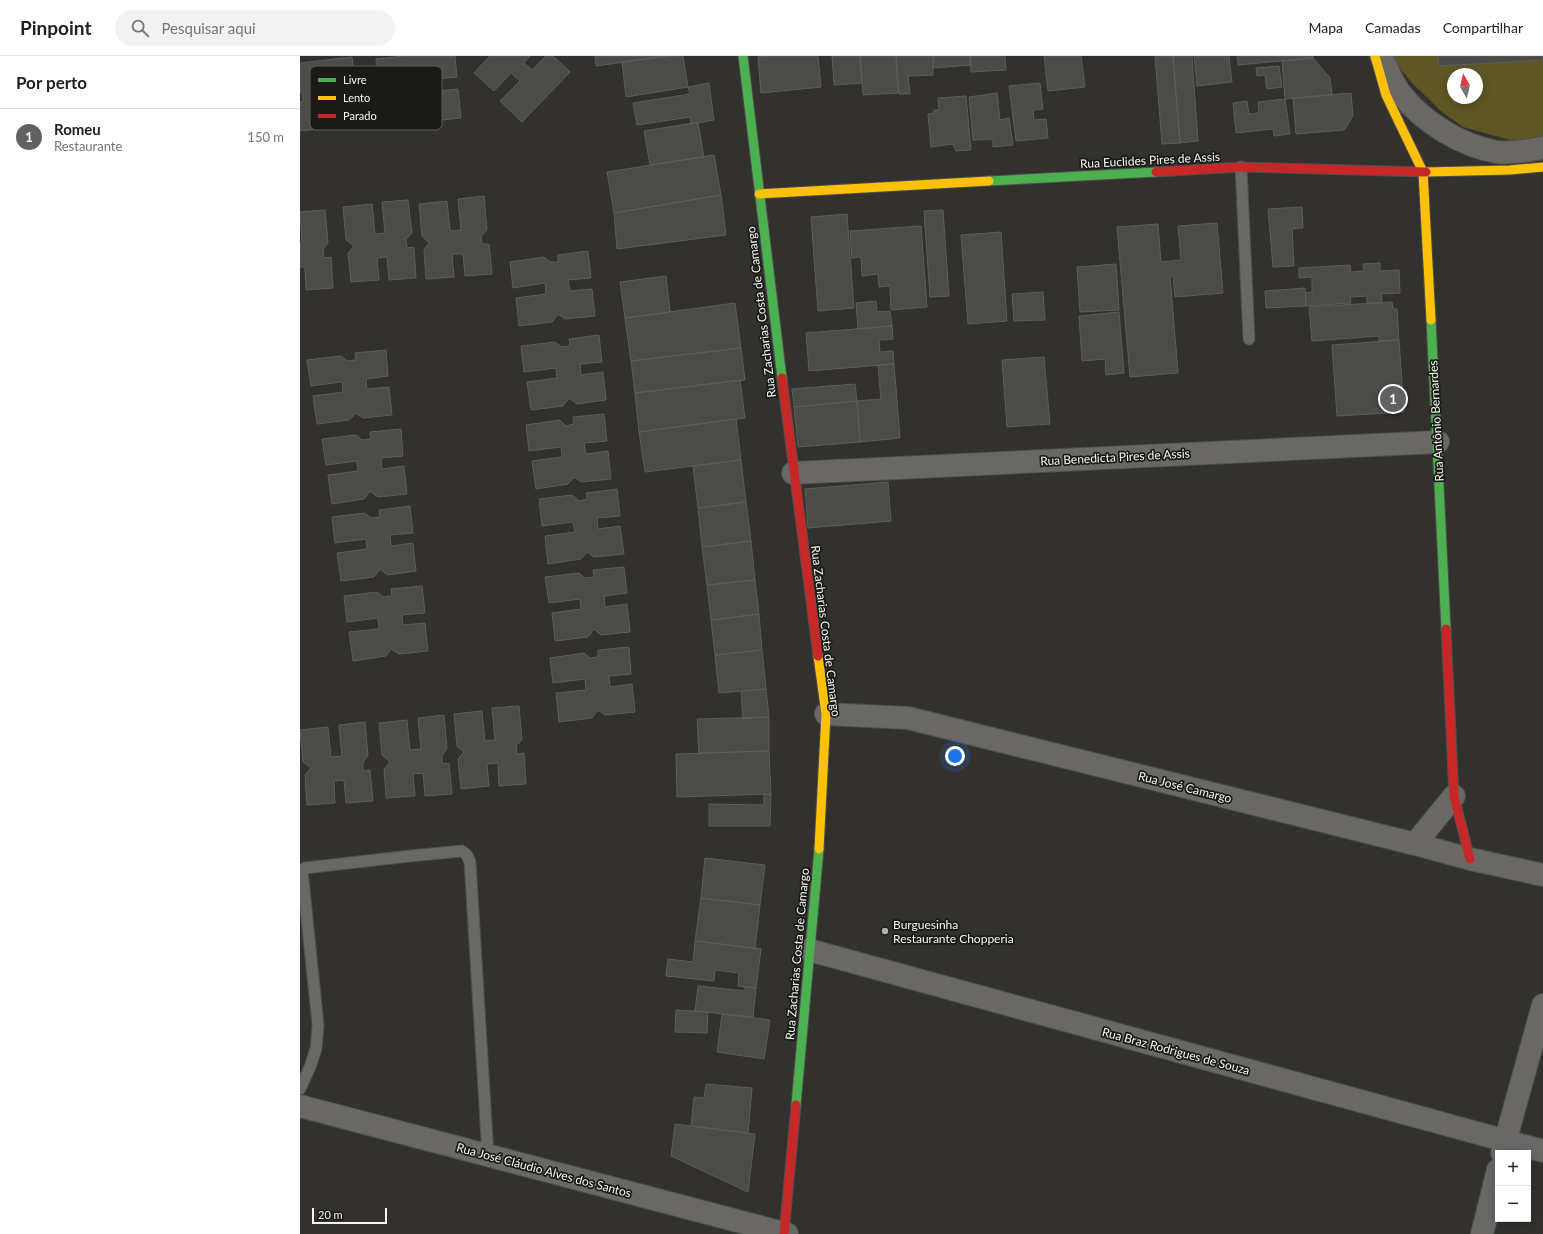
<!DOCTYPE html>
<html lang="pt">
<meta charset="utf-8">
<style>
:root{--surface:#fff;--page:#f2f2f2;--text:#202124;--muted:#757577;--line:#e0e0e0;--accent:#616161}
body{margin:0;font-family:Lato,sans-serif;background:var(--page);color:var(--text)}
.controls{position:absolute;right:12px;bottom:12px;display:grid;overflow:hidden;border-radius:0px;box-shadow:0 2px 10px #0003}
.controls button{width:36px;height:36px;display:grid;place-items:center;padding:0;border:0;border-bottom:1px solid var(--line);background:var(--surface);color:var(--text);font:20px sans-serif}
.compass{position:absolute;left:1147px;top:12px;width:36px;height:36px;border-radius:50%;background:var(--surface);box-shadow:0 2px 10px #0003;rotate:352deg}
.scale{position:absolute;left:12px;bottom:10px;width:75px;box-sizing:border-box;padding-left:4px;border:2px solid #f6f5f1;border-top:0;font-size:11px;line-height:14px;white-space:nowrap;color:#f6f5f1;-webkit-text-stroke:3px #1a1a17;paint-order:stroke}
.you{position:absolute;left:655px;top:700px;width:14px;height:14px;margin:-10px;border:3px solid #fff;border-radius:50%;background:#1a73e8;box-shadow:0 0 0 6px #1a73e833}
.badge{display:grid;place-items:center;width:26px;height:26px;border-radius:50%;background:var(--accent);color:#fff;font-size:13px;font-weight:700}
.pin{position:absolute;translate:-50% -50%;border:2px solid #fff;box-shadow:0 1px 4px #0006}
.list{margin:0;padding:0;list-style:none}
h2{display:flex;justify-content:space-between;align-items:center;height:52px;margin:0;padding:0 16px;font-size:17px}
h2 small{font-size:13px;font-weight:400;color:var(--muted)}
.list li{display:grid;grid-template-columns:26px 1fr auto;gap:12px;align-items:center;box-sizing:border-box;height:56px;padding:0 16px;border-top:1px solid var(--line)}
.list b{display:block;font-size:15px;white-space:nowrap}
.list p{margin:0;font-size:13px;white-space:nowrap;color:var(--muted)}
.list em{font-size:13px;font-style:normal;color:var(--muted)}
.icon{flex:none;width:22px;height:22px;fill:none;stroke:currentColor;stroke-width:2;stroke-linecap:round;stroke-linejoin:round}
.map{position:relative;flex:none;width:1243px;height:1178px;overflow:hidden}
header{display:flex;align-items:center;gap:24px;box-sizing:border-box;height:56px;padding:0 20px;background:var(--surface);border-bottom:1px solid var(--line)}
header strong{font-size:19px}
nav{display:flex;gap:22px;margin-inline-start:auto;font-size:14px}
.search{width:280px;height:36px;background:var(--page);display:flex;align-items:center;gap:10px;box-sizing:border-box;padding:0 14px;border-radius:22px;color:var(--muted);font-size:15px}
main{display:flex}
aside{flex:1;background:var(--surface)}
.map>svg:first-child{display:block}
</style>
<header>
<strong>Pinpoint</strong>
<div class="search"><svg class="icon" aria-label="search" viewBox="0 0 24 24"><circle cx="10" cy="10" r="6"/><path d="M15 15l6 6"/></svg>Pesquisar aqui</div>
<nav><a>Mapa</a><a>Camadas</a><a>Compartilhar</a></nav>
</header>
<main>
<aside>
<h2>Por perto<small></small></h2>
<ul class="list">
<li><span class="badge">1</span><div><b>Romeu</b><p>Restaurante</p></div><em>150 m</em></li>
</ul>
</aside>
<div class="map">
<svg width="1243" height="1178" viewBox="0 0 1243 1178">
<rect width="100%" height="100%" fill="#32312d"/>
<path fill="#5e5624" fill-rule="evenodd" d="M1090 0H1243V85L1221 87 1163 71 1142 56 1112 27ZM1153 18H1177V42H1153Z"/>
<path fill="#4b4b48" stroke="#5e5d5a" d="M103 0H155L157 21 126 24 127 36 158 33 161 62 82 70 79 41 106 39 105 29 78 32 76 3Z
M190 0H230L224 7 232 14 246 0H253L270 16 222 66 200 45 220 25 211 17 194 35 174 17Z
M295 0H368L296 10Z
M368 0H383L388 31 326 41 322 6Z
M469 0H518L521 31 461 37 458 1Z
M532 0H560L562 27 534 29Z
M560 0H596L598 37 563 39Z
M596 0H633V19L608 20 610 38H599Z
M633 0H670L671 9 633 12Z
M670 0H705L706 14 671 16Z
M744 0H781L785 31 748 35Z
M855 0H873L880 87 862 88Z
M873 0H892L898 85 880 87Z
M894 0H929L932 26 897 30Z
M937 0H1013V2L938 9Z
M1138 0H1243V4L1139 10Z
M52 1 55 27 23 30 25 43 56 40 59 69 0 75V46L3 45 2 36H0V7Z
M1013 2 1030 22 1032 39 985 43 982 5Z
M979 10 982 31 967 33 965 19 957 20 956 12Z
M409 27 414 64 391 68 390 61 337 69 333 47 390 38 388 31Z
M740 27 743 53 733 54 734 64 746 63 748 82 716 85 709 30Z
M697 37 700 64 709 62 713 89 693 91V83L673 84 669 41Z
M1051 37 1053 60 1044 74 996 78 993 42Z
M666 40 671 94 656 95 653 88 631 91 628 58 634 57V54H639L638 42Z
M985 43 990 78 974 80 973 73 936 77 933 47 947 45 949 58 959 57 958 46Z
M393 67H398L404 101 350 109 344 75Z
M414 99 421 139 314 157 307 116Z
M421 139 426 179 317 193 314 157Z
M184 140 187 174 181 180 182 188H189L192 218 165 220 163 198H152L154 221 126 223 124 194 129 187 122 180 119 148 147 145 150 175 161 174 158 143Z
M108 144 112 177 106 183 107 192 114 191 116 222 89 224 87 201 77 202 79 224 51 226 48 197 54 190 46 184 43 151 72 148 75 178 85 177 82 146Z
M1002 151 1003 172 992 173 994 210 973 211 968 153Z
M25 154 28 187 23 193 24 202 31 201 33 232 6 234 5 211H0V188L2 187 0 156Z
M643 154 649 240 630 241 624 155Z
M547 158 554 252 518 255 511 161Z
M917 167 923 237 875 241 873 220H870L878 317 830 321 817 171 858 168 861 206 881 204 878 170Z
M621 170 627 251 591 254 590 230 579 231 578 218 562 220 561 201 552 202 550 175Z
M701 176 707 265 668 268 661 179Z
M288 195 291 222 268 224 270 235 292 233 295 260 265 263 258 258 252 266 219 270 216 242 246 238 245 227 213 232 210 206 244 201 250 206H258V199Z
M1080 207V215L1099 214 1100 237 1081 238 1082 247H1067V240L1050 241 1051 247 1006 250 1005 237 1012 236V221L999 222V212L1050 209 1051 216 1064 215 1063 208Z
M816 208 819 254 780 256 777 211Z
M366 220 370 256 325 262 320 226Z
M1005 232 1006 250 966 252 965 235Z
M743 236 745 264 714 265 712 238Z
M576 245 577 256 590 255 592 270 558 273 556 247Z
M1092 246 1093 253H1097L1099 284 1079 285V280L1012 285 1009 251Z
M435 247 441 292 331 305 325 262Z
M819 256 824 317 806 319 805 303 782 305 779 260Z
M592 270 593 283 579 284 580 296 593 295 594 308 509 315 506 277Z
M299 279 302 306 280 308 281 319 303 316 306 344 277 348 269 342 263 350 231 354 227 326 257 322 256 312 224 316 221 290 255 286 261 291 270 290 269 283Z
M1099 284 1104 356 1037 360 1032 289Z
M441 292 445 324 335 337 331 305Z
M86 294 88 320 66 323 67 333 89 331 92 359 63 362 56 357 49 364 17 368 13 340 43 336 42 326 11 330 7 304 41 300 47 305 56 304 55 297Z
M744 301 750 368 707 371 702 304Z
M594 308 600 382 560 386 557 345 581 343 578 309Z
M440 324 445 362 339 376 335 337Z
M555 328 557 345 494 351 492 333Z
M557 345 560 386 498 391 494 351Z
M304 358 307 385 284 387 286 398 308 395 311 423 281 426 274 421 268 428 236 433 232 405 262 401 261 391 229 395 226 369 260 364 266 370 274 368 273 361Z
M436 363 441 404 345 416 339 376Z
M101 373 103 400 81 402 82 413 104 410 107 438 78 441 70 435 64 443 32 448 28 419 58 415 57 405 26 409 22 383 56 379 62 384 71 383 70 376Z
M441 404 446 446 398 452 393 410Z
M588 426 591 465 508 472 505 433Z
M317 433 320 460 297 462 298 473 320 470 324 498 294 501 287 496 281 503 248 508 245 480 275 476 273 466 242 470 239 443 272 439 279 445 287 443 286 437Z
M446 446 451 485 402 491 398 452Z
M110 450 113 477 90 479 91 490 113 487 116 515 87 519 80 513 74 521 41 525 37 497 67 493 66 483 35 487 32 461 65 457 71 462 80 461 79 454Z
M451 485 455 524 407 529 402 491Z
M324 511 327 537 304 540 305 551 327 548 330 576 301 579 294 573 288 581 255 585 252 557 281 553 280 543 249 547 245 521 279 517 285 522 294 521 293 514Z
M455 524 459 558 411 564 407 529Z
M122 530 125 557 102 559 103 569 125 567 128 595 99 598 91 593 86 600 53 605 49 576 79 573 78 562 47 566 44 540 77 536 83 541 92 540 91 533Z
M459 558 462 594 415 599 411 564Z
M329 591 331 618 309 620 310 631 332 628 335 656 305 659 298 654 292 662 259 666 256 637 286 634 285 623 253 627 250 602 284 597 290 602 298 601V594Z
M462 594 466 633 419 637 415 599Z
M466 633 469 661 442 663 443 662 441 635Z
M219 650 222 684 216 689 217 698 224 697 226 728 199 730 198 707 187 708 189 730 161 733 158 703 164 696 157 690 154 658 182 655 185 685 195 684 192 652Z
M144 659 147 693 142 699V708L149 707 152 738 125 740 123 717 113 718 115 740 86 742 84 713 90 706 82 699 79 667 107 664 110 694 121 693 118 662Z
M469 661V695L399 697 397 663Z
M65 666 68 700 63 706V715L70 714 73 745 46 747 44 724 34 725 35 747 7 749 5 719 11 712 3 706 0 674 28 671 31 701 42 700 39 669Z
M469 695 471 738 377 741 376 698Z
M464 738H471L470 770H409V748L464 749Z
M405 802 465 809 460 849 401 842Z
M401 842 460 849 455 892 395 885Z
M395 885 461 893 456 932 438 930 439 917 415 914 414 925 366 920 368 903 393 906Z
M398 930 445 935V931L456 932 453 961 395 955Z
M376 954 408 956 407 977 375 976Z
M422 958 470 964 464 1003 417 996Z
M406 1028 452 1032 448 1077 391 1070 394 1041 404 1042Z
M375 1068 455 1078 448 1136 371 1100Z"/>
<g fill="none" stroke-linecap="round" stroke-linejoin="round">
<g stroke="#4e4e4b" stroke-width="13">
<path id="lane" d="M941 111 949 283
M0 1033 10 1011 16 993 18 969 2 814 5 812 110 800 162 795 167 799 170 806 188 1099"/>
</g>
<g stroke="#4e4e4b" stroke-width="24">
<path id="street" d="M1081 0C1087 11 1093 29 1101 38 1123 66 1161 90 1197 96 1211 98 1229 94 1243 92
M493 417 1138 386
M526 658 608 662 1115 788 1170 803 1243 819
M1115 788 1154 740
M509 894 1243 1095
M0 1050 487 1178
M1202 1097 1243 949
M1182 1178 1198 1114"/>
</g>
<g stroke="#4e4e4b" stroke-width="11">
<path id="fast" d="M443 0 482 322
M689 125 856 116
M1131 264 1146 573
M496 1049 519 793"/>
</g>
<g stroke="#4e4e4b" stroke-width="11">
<path id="slow" d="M1075 0 1086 39 1123 116 1131 264
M1126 116 1210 114 1243 111
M459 138 689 125
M518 600 526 658 519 793"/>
</g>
<g stroke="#4e4e4b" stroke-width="11">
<path id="jam" d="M856 116 941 111 1126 116
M482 322 518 600
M1146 573 1154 740 1170 803
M484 1178 496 1049"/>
</g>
<use href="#lane" stroke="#696866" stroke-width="11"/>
<use href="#street" stroke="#696866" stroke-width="22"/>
<use href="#fast" stroke="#4caf50" stroke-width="9"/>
<use href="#slow" stroke="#ffc107" stroke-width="9"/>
<use href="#jam" stroke="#c62828" stroke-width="9"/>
</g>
<circle fill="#b1b0ac" stroke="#1a1a17" stroke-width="1.5" cx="585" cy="875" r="4"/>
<g text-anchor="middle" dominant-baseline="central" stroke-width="3.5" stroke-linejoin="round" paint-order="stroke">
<g font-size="12" fill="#f6f5f1" stroke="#1a1a17">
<text transform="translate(850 104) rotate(-3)">Rua Euclides Pires de Assis</text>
<text transform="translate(461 256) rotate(-97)">Rua Zacharias Costa de Camargo</text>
<text transform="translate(1136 365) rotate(-93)">Rua Antônio Bernardes</text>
<text transform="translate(815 401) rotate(-3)">Rua Benedicta Pires de Assis</text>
<text transform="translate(526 575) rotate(83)">Rua Zacharias Costa de Camargo</text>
<text transform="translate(885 731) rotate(14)">Rua José Camargo</text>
<text transform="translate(497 898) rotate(-85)">Rua Zacharias Costa de Camargo</text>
<text transform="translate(876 995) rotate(15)">Rua Braz Rodrigues de Souza</text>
<text transform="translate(244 1114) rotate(15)">Rua José Cláudio Alves dos Santos</text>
</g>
<g font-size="12" fill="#f6f5f1" stroke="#1a1a17" text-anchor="start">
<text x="593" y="868">Burguesinha<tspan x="593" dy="14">Restaurante Chopperia</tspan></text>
</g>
</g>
<rect x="10" y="10" width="132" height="64" rx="6" fill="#1a1a17" stroke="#5c5c58" stroke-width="1"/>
<rect x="18" y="22" width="18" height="4" fill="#4caf50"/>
<rect x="18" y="40" width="18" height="4" fill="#ffc107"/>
<rect x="18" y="58" width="18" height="4" fill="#c62828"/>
<g font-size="11" fill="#f6f5f1">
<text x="43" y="28">Livre</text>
<text x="43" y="46">Lento</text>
<text x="43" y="64">Parado</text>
</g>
</svg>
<div class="controls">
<button>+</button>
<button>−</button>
</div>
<svg class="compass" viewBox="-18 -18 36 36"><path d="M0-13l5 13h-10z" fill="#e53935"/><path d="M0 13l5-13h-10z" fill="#757577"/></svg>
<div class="scale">20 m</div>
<div class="you"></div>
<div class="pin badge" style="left:1093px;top:343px">1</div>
</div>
</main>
